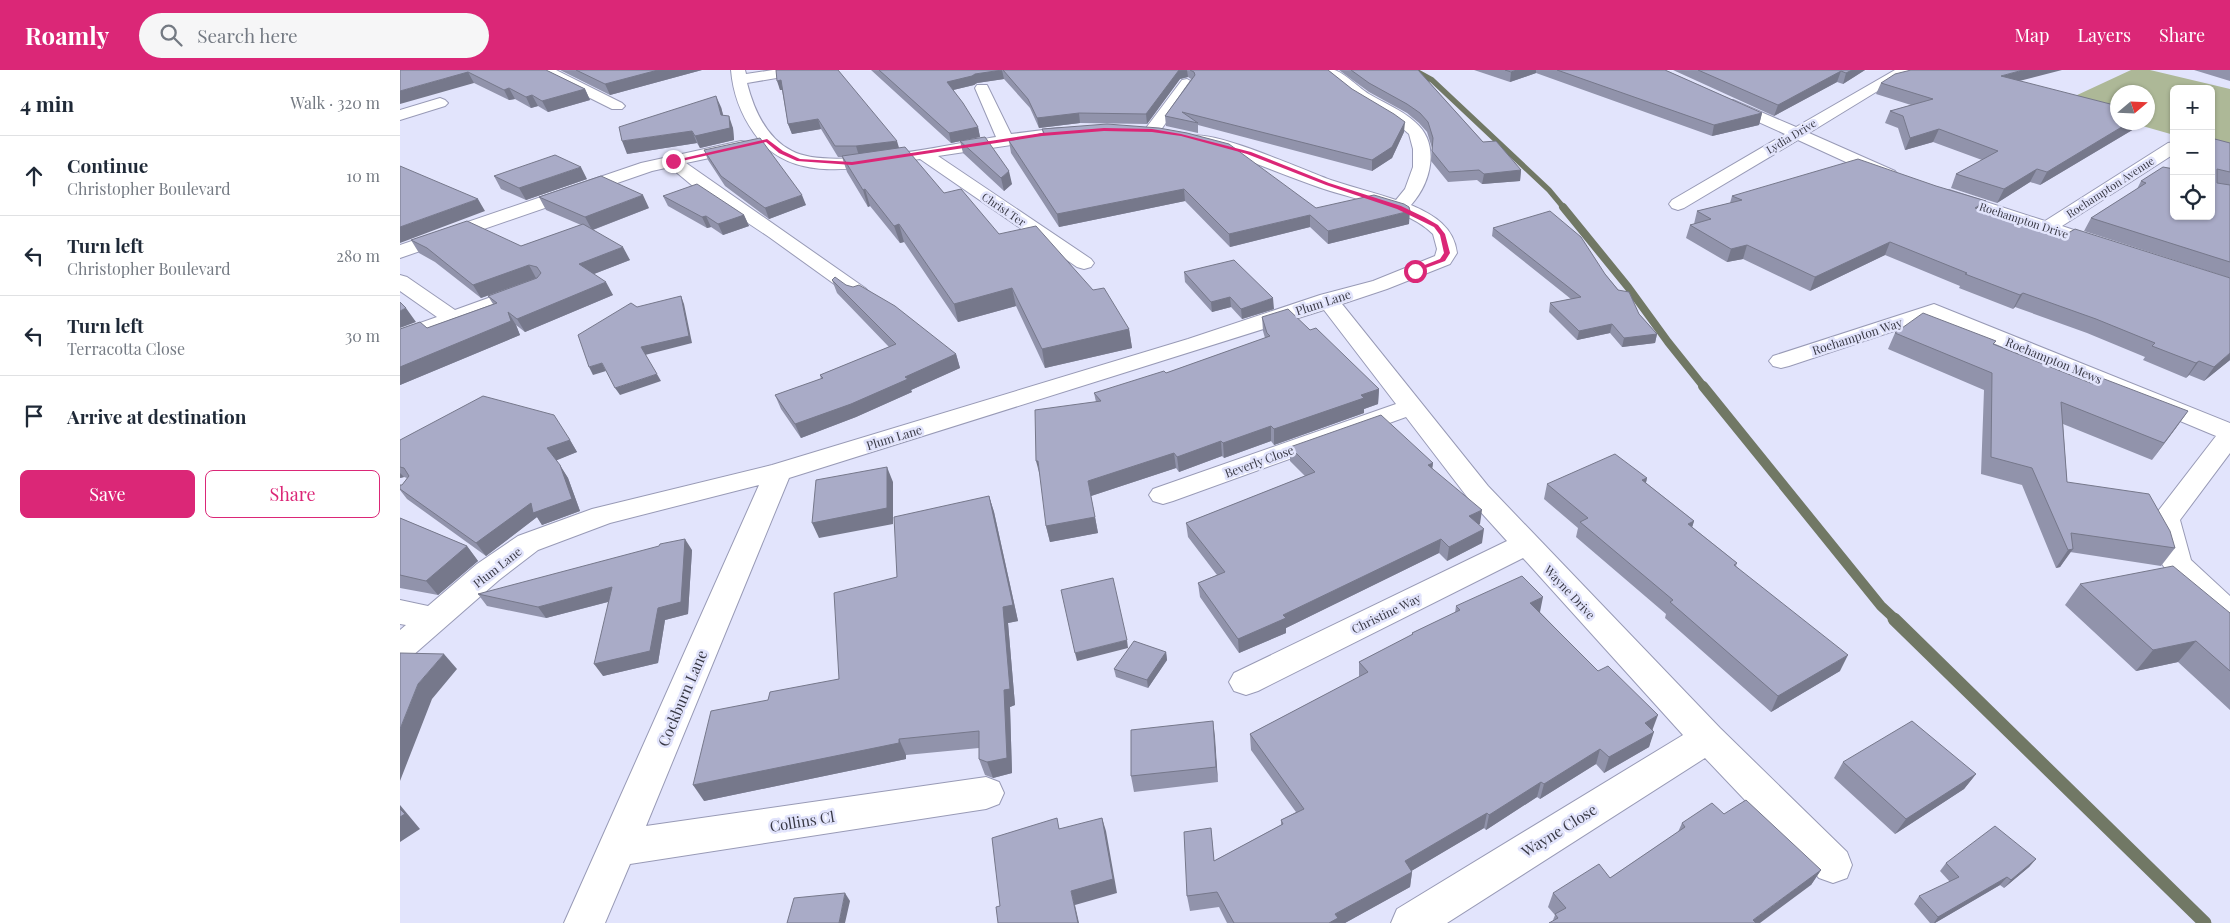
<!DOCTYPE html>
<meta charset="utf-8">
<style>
:root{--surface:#fff;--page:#f6f6f7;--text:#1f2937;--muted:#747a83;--line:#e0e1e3;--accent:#db2777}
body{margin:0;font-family:"Playfair Display",serif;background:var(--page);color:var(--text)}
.controls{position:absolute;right:15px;top:15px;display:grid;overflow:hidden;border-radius:8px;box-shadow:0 1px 4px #0004}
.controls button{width:45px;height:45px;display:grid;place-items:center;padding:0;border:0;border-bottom:1px solid var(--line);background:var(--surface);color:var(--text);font:25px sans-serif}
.compass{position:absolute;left:1710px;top:15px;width:45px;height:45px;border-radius:50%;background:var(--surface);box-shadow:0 1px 4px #0004;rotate:71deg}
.stop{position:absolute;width:15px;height:15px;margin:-11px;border:4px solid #db2777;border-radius:50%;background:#fff}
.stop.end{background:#db2777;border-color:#fff;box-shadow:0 1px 5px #0008}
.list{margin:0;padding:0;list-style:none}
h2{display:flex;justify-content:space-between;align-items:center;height:65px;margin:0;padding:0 20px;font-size:21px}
h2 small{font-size:16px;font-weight:400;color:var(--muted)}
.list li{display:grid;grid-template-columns:32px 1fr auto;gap:15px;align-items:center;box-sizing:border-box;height:80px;padding:0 20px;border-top:1px solid var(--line)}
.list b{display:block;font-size:19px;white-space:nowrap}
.list p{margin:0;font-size:16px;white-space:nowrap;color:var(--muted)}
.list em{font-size:16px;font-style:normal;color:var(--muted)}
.actions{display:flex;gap:10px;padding:15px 20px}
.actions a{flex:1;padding:11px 0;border:1px solid var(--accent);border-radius:8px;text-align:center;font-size:18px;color:var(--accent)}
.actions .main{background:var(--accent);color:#fff}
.icon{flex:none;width:28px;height:28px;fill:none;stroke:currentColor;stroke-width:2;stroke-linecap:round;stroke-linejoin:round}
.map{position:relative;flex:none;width:1830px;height:853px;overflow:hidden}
header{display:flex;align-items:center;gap:30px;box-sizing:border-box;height:70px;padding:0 25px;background:var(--accent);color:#fff}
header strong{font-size:24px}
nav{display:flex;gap:28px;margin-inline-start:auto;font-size:18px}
.search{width:350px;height:45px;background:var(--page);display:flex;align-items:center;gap:12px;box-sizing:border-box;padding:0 18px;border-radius:28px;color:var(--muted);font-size:19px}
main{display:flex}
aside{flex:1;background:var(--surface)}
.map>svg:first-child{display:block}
</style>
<header>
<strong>Roamly</strong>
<div class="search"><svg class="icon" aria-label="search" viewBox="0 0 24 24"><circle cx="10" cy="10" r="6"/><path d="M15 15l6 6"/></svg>Search here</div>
<nav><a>Map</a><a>Layers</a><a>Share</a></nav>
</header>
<main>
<aside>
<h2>4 min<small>Walk · 320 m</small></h2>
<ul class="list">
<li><svg class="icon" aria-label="ahead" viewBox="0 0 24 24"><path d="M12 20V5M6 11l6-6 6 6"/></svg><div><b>Continue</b><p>Christopher Boulevard</p></div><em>10 m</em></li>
<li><svg class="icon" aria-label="left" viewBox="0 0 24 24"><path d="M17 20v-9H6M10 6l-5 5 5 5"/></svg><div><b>Turn left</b><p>Christopher Boulevard</p></div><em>280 m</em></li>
<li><svg class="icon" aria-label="left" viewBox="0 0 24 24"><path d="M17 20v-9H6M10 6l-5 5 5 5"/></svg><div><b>Turn left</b><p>Terracotta Close</p></div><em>30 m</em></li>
<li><svg class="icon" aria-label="arrive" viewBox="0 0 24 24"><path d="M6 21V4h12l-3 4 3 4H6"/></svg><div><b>Arrive at destination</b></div></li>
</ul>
<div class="actions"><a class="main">Save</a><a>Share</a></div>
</aside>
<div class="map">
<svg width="1830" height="853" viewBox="0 0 1830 853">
<rect width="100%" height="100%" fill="#e2e4fc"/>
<path fill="#adb897" d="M1731 0H1750L1830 19V82L1811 76V19H1774V65L1732 53 1748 52V22H1718L1717 49 1660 33Z"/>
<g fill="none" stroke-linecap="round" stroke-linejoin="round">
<path stroke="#717865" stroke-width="5.5" d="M1014 0 1032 10 1149 120 1164 138"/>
<path stroke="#717865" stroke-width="8" d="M1163 137 1228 217 1268 272 1304 317"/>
<path stroke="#717865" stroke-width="10" d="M1303 316 1481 536 1496 550"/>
<path stroke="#717865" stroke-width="13" d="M1494 549 1805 853"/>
<g stroke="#989ab6" stroke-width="2">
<path id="minor" d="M138 0H156L222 33 225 36 222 39H212L140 3Z
M331 0H345L346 4 373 0H407L400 4 347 13C354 40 366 68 392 81 431 102 550 74 596 67L575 18 577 15H587L611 64 659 58 665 60 667 63 665 66 659 68 538 86 691 189 694 193 691 197 684 199 677 197 520 89C465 97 391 117 354 63 340 43 333 23 331 0Z
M919 0C924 0 930 0 934 0 944 2 960 19 969 24 984 33 1002 40 1015 52 1041 74 1031 113 1011 135 1034 145 1054 157 1057 183L1050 194 987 219 942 234 1088 416 1320 658 1447 782 1452 795 1447 808 1433 813 1419 808 1305 688 1047 853H991L997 839 1283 665 1123 488 858 621 846 625 834 621 829 612 834 603 1107 471 1068 428 1006 347 773 431 763 434 753 431 749 425 753 419 996 334 924 240 389 408 246 756 586 707 599 712 604 723 599 734 586 739 230 794 205 853H164L359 415 210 453 138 480 99 510 11 587 0 590V560L6 555 0 554V530L28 536 77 494 118 466 192 439 372 395 788 269 920 225 973 211 1035 186 1037 179 1033 164C1008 139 957 130 924 119 880 104 838 85 793 72L791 69 793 66C815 60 908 102 934 111 955 118 976 123 996 130L1005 119 1013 97V79L1009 64 995 52 953 27Z
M1495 0H1512L1409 63 1495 101 1498 105 1495 109H1483L1398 70 1284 138 1278 140 1272 138 1269 134 1272 130 1385 64 1323 36 1320 33 1323 30H1333L1396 57Z
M787 9 794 13 758 64H746L744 61 746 58 782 10Z
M40 28 45 30 48 33 45 36 0 50V40Z
M341 71 347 72 349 76 347 80 286 93 465 218 469 222 465 226 458 228 451 226 369 167 294 117 270 97 252 101 0 188V175L241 93Z
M1774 72V84L1662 156 1709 172 1712 176 1709 180 1702 182 1543 129 1540 125 1543 121 1549 120 1645 151 1768 73Z
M0 205 7 207 55 240 127 214 134 216 138 220 134 224 0 275V260L37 247 0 221Z
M1534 234 1830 353V383L1780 450 1791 490 1830 526V556L1819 552 1767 501 1762 494 1752 449 1816 366 1533 248 1389 296 1381 298 1373 296 1369 291 1373 286Z"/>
</g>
<use href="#minor" fill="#fff" fill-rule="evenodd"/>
</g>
<path fill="#9193ab" d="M0 0H146L185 19 190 30 148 42 138 36 131 38 115 29 109 30 74 13Z
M160 0H302L210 25Z
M377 0 499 78 544 123 599 164 693 220 729 259 732 278 645 298 616 236 558 252 504 172 500 173 470 136 468 137 447 102 442 87H438L421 59 392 64 388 54 382 20H380Z
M471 0H928L1004 62 992 88 972 101 798 55V63L766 56 765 46 791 9 788 7 780 9 747 54 680 53 639 58 630 38 604 9 577 13 574 15 553 20 578 57 580 67 551 73Z
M939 0H1018L1083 72 1121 100 1120 111 1082 114 1077 110 1048 112 1031 91 1032 78 1027 62 1019 53 1007 43 969 22Z
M1074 0H1265L1362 43 1359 55 1312 66 1136 3 1110 12Z
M1273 0H1465L1443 14 1437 12 1374 46Z
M1794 0H1830V11Z
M1621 11 1718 52H1741L1739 56 1640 115 1630 112 1597 133 1551 118 1556 104 1582 90 1533 72 1505 80 1498 58 1485 53 1490 41 1511 35 1476 24 1481 13Z
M321 37 323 45 333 58 334 70 300 78 297 73 227 84Z
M642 59 916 138 1009 154 928 174 910 157 830 177 785 131 659 157 611 83 609 71 643 63Z
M1811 68 1830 73V208L1684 161 1691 148 1737 119 1741 111 1772 99 1774 95V146Z
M560 71 612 114 604 121 563 83Z
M304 80 406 135 369 149 325 116 308 90Z
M94 106 187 109 126 130 101 119Z
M263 126 344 145 349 156 323 165 311 157 307 158 268 136Z
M1332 126 1582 140 1830 290 1804 311 1789 305 1786 308 1743 290 1745 287 1687 263 1615 237 1613 239 1559 218 1560 216 1485 185 1410 221 1343 189 1327 192 1286 168 1290 155 1294 154 1297 141 1330 133Z
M139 127 249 138 193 160 230 190 194 204 213 225 125 262 116 255 120 265 0 315V259L27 258 93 234 88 226 136 208 81 228 35 192 19 183 11 170 121 176 181 155 146 140Z
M1093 158 1205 204 1239 244 1257 264 1255 273 1222 277 1210 263 1177 270 1149 242 1150 233 1171 229 1092 166Z
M784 202 874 239 842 249 831 237 812 242 785 212Z
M432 210 446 215 556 284 560 298 511 320 512 322 456 347 401 368 381 339 375 325 421 309 420 305 489 277 437 223Z
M862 247 910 260 979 319 978 334 964 339V343L874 375 871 371 824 388 822 386 779 402 776 398 691 426 698 463 650 472 646 456 696 332 694 323 766 303 865 268 863 261Z
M1495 263 1594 275 1693 314 1788 341 1752 390 1663 354 1667 412 1775 478 1761 496 1670 482 1660 497 1656 498 1622 415 1581 404 1584 320 1488 279Z
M0 370H170L177 382 156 390 168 408 180 441 142 455 137 447 86 486 7 429 0 420V415H2L7 408 4 407 0 408Z
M890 377 1033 393 1032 398 1080 454H1079L1082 473 1047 491 1039 483 886 558V563L839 583 800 527 798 513 817 505 788 467 786 453 905 406 890 391Z
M1247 408 1246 413 1294 451 1292 457 1337 493 1336 496 1440 601 1371 642 1265 548 1266 544 1176 467 1178 458 1144 429 1147 414Z
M589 426 594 442 618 551 608 553 615 635 610 637 612 703 593 708 585 705 579 689V678L506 685V689L304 731 368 630 439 609 497 507Z
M0 448 67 476 78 491 38 525 0 518Z
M292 480 288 544 265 550 258 593 203 606 208 532 146 548 87 536 78 524Z
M1680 514 1830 543V640L1778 592 1736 601 1665 535Z
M1056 536 1140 542 1253 660 1249 677 1204 703 1196 694 1140 729 1137 727 1086 760 1084 758 1011 801 1012 802 1010 817 945 853H827L819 837 790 841 787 826 811 758 814 791 881 755V750L896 742 851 680 850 664 959 607V592L1012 565V563L1055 543Z
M766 582 767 590 748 618 716 607 714 599Z
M813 651 818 712 734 722 731 706Z
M1443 692 1576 704 1564 719 1495 764 1434 708Z
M1324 744 1421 800 1411 815 1153 850 1155 845 1148 837 1153 823 1210 808 1278 762 1282 753Z
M1636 789 1629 797 1604 818 1600 815 1535 853H1530L1514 834 1519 826 1550 812 1540 801 1546 793Z"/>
<path fill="#76788b" d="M258 0H302L210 25 205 14Z
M602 0 604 9 577 13 574 15 549 21 547 12 575 4Z
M779 0H787L788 7 780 9 747 54 746 44Z
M1117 0H1136V3L1110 12 1111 2Z
M1452 0H1465L1443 14 1446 3Z
M1623 0H1662L1596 17 1601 6Z
M1441 1 1437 12 1374 46 1378 35Z
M68 2 74 13 0 34V21Z
M381 10 384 20H380L377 11Z
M109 18 115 29 109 30 104 20Z
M185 19 190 30 148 42 142 31Z
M132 25 138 36 131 38 126 27Z
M316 26 321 37 326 56 321 45Z
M679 43 680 53 639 58 637 48Z
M1362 43 1359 55 1312 66 1314 55Z
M329 46 333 58 334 70 300 78 295 66Z
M418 49 421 59 392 64 388 54Z
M1005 52 1004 62 992 88 972 101V90Z
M1730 52H1741L1739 56 1640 115 1647 102Z
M578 57 580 67 551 73 549 63Z
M1539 59 1533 72 1505 80 1510 68Z
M292 61 297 73 227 84 222 71Z
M497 71 500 81 459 86 456 76Z
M181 97 187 109 126 130 119 118Z
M1637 99 1630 112 1597 133 1604 119Z
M1121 100 1120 111 1082 114 1084 104Z
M609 101 612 114 604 121 601 108Z
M465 119 470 136 468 137 463 120Z
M784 119 785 131 659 157 657 144Z
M243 125 249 138 192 160 185 147Z
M402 125 406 135 369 149 365 138Z
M78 129 85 141 0 173V157Z
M1586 131 1580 143 1575 138Z
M1010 141 1009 154 928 174V161Z
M344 145 349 156 323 165 318 154Z
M910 145V157L830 177 829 164Z
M306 146 311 157 307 158 302 147Z
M499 154 504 172 500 173 494 156Z
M1490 172 1485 185 1410 221 1415 207Z
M1347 175 1343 189 1327 192 1331 179Z
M223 177 230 190 186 207 179 194Z
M129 195 136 208 81 228 73 215Z
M206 212 213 225 125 262 117 249Z
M612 218 616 236 558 252 554 234Z
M1623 223 1615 237 1613 239 1620 225Z
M281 226 284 234 292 273 245 285 241 277Z
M830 227 831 237 812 242 811 232Z
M873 228 874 239 842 249 841 239Z
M6 238 16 252 0 258V241Z
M108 242 116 255 120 265 0 315V297Z
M1212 254 1210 263 1177 270 1179 261Z
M729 259 732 278 645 298 642 279Z
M1257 264 1255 273 1222 277 1224 268Z
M1830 283V290L1804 311 1814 297Z
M556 284 560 298 511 320 512 322 456 347 401 368 395 354Z
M1799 291 1789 305 1786 308 1796 293Z
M202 293 206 301 193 305 189 297Z
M257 304 261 311 220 325 215 318Z
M979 319 978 334 964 339V343L874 375V359L961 325Z
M1788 341 1776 358 1752 390 1764 373Z
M871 356V371L824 388 823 373Z
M170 370 177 382 155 391 147 378Z
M821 371 822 386 779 402 777 387Z
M774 383 776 398 691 426 688 411Z
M636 391H638L640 406Z
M1033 393 1031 407 1028 395Z
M160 395 168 408 180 441 142 455 137 447 86 486 76 473Z
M487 397 493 412V454L419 468 412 453Z
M0 403 4 407 0 408Z
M1247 408 1243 423 1242 410Z
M589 426 594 442 618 551 608 553 615 635 610 637 612 703 593 708 587 692 604 620Z
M1082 440 1080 454 1067 460 1069 446Z
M695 447 698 463 650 472 646 456Z
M1294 451 1289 467 1288 454Z
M1084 459 1082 473 1047 491 1049 477Z
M285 469 292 480 288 544 265 550 258 593 203 606 194 594 258 538Z
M1041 469 1039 483 886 558V563L839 583 838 569 883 545Z
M67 476 78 491 38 525 26 511Z
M1673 479 1660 497 1656 498 1668 480Z
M212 517 219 529 146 548 138 537Z
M1143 527 1140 542 1127 548 1130 533Z
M727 570 728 578 677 591 675 583Z
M1796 571 1778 592 1736 601 1753 580Z
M766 582 767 590 748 618 747 610Z
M44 584 57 599 32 629 0 711V659L18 614Z
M1448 585 1440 601 1371 642 1378 626Z
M1258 645 1252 661 1245 653Z
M813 651 815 667 818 712 816 697Z
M1254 662 1249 677 1204 703 1209 687Z
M499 669 506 685V689L304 731 293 715Z
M1200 679 1196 694 1140 729 1144 714Z
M1576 704 1564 719 1495 764 1506 749Z
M1141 712 1137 727 1086 760 1089 745Z
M0 735 20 759 0 772Z
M1087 743 1084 758 1003 806 1005 791Z
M702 748 706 761 717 823 675 835 679 853H678L671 821Z
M1636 789 1629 797 1604 818 1611 810Z
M1421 800 1411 815 1360 853H1351L1353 850Z
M1012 802 1010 817 945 853H929L935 844Z
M1607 807 1600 815 1535 853H1534L1538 847Z
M445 823 450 831 445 853H439Z"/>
<path fill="#a9abc7" stroke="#76788b" d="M0 0H146L185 19 142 31 132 25 126 27 109 18 104 20 68 2 0 21Z
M176 0H258L205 14Z
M376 0H438L497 71 456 76H435L418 49 388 54 381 10 377 11Z
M479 0H602L575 4 572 6 547 12 563 33 578 57 549 63Z
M603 0H779L746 44 679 43 637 48 628 29Z
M790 0H928L952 19 994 44 1005 52 992 77 972 90 782 42 798 53 765 46 795 5 794 2Z
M951 0H1018L1083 72 1096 71 1121 100 1084 104 1079 100 1049 102 1032 81 1033 68 1028 52 1020 43 1007 34 969 13Z
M1105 0H1117L1111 2Z
M1157 0H1265L1362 43 1314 55Z
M1298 0H1452L1446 3 1441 1 1378 35Z
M1511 0H1623L1601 6 1718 36V52H1730L1647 102 1637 99 1604 119 1556 104 1598 81 1539 59 1510 68 1503 46 1490 41 1533 29 1481 13 1495 4Z
M316 26 321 45 329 46 330 58 295 66 292 61 222 71 219 57Z
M707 54 759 58 787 63 829 74 916 138 974 125 1004 134 1009 137 1010 141 928 161 910 145 829 164 784 119 657 144 609 71 644 63 642 59Z
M585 67 609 101 601 108 560 71Z
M360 68 402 125 365 138 321 106 304 80Z
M1811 68 1830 73V102L1817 99V113L1830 115V192L1691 148 1746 113 1741 111 1763 97 1774 99V146H1811Z
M505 77 544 123 561 119 599 164 636 156 693 220 704 218 729 259 642 279 612 218 554 234 499 154 494 156 465 119 463 120 442 86Z
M155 85 181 97 119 118 94 106Z
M1458 89 1536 116 1586 131 1575 138 1651 163 1663 166 1675 159 1830 208V283L1814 297 1799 291 1796 293 1752 276 1755 273 1696 249 1623 223 1620 225 1565 204 1567 203 1490 172 1415 207 1347 175 1331 179 1290 155 1311 149 1297 141 1342 130 1332 126Z
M0 96 78 129 0 157Z
M201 106 243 125 185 147 139 127Z
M297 114 344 145 318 154 306 146 302 147 263 126Z
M1150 141 1181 167 1205 204 1218 220 1229 222 1239 244 1257 264 1224 268 1212 254 1179 261 1150 233 1181 227 1093 158Z
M67 151 121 176 183 154 223 177 179 194 206 212 117 249 108 242 111 251 0 297V259L20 252 27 258 97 233 88 226 137 208 141 203 137 197 129 195 73 215 27 178 11 170Z
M834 190 873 228 841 239 830 227 811 232 784 202Z
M435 207 446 215 453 217 459 215 495 236 556 284 505 307 508 309 451 334 395 354 375 325 423 308 420 305 496 274 432 210Z
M281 226 289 266 241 277 257 304 215 318 202 293 189 297 178 265 231 233 237 237Z
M0 232 6 238 0 241Z
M888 239 910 260 916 258 979 319 961 325 964 328 874 359 871 356 823 373 821 371 777 387 774 383 688 411 695 447 646 456 638 391H636L635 340 701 331 694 323 764 301 766 303 870 266 867 263 862 247Z
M1523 243 1596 271 1593 274 1693 314 1699 307 1788 341 1764 373 1661 332 1667 412 1749 424 1770 461 1775 478 1671 463 1673 479 1668 480 1632 398 1591 387 1592 303 1495 263Z
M83 326 154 345 170 370 147 378 160 395 172 429 133 443 131 433 76 473 0 419V415H2L9 406 4 398 0 397V370Z
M981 345 1033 393 1028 395 1082 440 1069 446 1084 459 1049 477 1041 469 883 545 886 548 838 569 798 513 825 502 786 453 915 402 890 377Z
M1215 384 1247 408 1242 410 1294 451 1288 454 1337 493 1334 495 1448 585 1378 626 1270 532 1273 530 1180 452 1188 448 1147 414Z
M487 397V438L412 453 416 410Z
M589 426 613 535 603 537 610 619 604 620 607 688 587 692 579 689V661L499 669V673L293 715 311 641 368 630 370 622 439 609 434 523 497 507 494 447Z
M0 448 67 476 26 511 0 505Z
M285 469 281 532 258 538 250 581 194 594 212 517 138 537 78 524 259 476 260 474Z
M1773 496 1830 543V601L1796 571 1753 580 1680 514Z
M1122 506 1143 527 1130 533 1198 601 1208 596 1258 645 1245 653 1254 662 1209 687 1200 679 1144 714 1141 712 1089 745 1087 743 1005 791 1012 802 935 844 938 848 929 853H834L817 822 787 826 784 762 811 758 814 791 883 754 881 750 904 739 850 664 968 602 959 592 1013 564 1012 563 1060 540 1056 536Z
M713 508 727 570 675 583 661 520Z
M734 571 766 582 747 610 714 599Z
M0 583 44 584 18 614 0 659Z
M813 651 816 697 731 706V660Z
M1512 651 1576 704 1506 749 1443 692Z
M1346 730 1421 800 1353 850 1356 853H1149L1158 848 1155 844 1166 838 1153 823 1199 794 1210 808 1285 757 1282 753 1312 733 1324 744Z
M0 739 5 744 0 747Z
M657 748 659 759 702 748 713 809 671 821 678 853H598L596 837 600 836 592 768Z
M1595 756 1636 789 1611 810 1607 807 1538 847 1519 826 1559 807 1546 793Z
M445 823 439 853H387L394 828Z"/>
<path fill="#db2777" d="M704 58 752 59 781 64 851 82 929 113 1001 136 1024 147 1038 155 1045 164 1050 183 1045 191 1012 203V200L1040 189 1044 183 1040 165 1034 157 997 139 926 115 847 84 781 66 752 62 704 61 642 66 452 95 397 91 379 83 366 72 273 93 271 91 367 69 383 81 400 89 452 92 642 63Z"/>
<g text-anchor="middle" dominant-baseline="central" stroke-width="5" stroke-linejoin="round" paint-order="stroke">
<g font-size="11" fill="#383844" stroke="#e2e4fc">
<text transform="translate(1391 66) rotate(-31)">Lydia Drive</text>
<text transform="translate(1710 117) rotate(-33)">Roehampton Avenue</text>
<text transform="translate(604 139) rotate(34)">Christ Ter</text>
<text transform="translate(1624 150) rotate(18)">Roehampton Drive</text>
</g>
<g font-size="12" fill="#383844" stroke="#e2e4fc">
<text transform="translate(923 232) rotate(-18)">Plum Lane</text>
<text transform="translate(1457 266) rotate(-18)">Roehampton Way</text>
<text transform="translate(1654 290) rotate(22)">Roehampton Mews</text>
<text transform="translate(494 367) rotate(-17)">Plum Lane</text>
<text transform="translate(859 391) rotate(-20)">Beverly Close</text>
<text transform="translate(97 497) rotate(-38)">Plum Lane</text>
<text transform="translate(1170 522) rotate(47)">Wayne Drive</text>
<text transform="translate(986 543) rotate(-26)">Christine Way</text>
</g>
<g font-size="15" fill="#383844" stroke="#e2e4fc">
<text transform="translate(282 628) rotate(-67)">Cockburn Lane</text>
<text transform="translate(402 751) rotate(-9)">Collins Cl</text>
<text transform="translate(1159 760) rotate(-32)">Wayne Close</text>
</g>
</g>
</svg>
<div class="controls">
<button>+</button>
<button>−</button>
<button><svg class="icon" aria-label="locate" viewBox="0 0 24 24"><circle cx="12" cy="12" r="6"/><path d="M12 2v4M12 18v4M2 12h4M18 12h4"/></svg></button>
</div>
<svg class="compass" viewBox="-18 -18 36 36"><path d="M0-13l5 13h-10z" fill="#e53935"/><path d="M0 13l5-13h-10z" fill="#747a83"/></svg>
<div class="stop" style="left:1015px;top:201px"></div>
<div class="stop end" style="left:273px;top:91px"></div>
</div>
</main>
